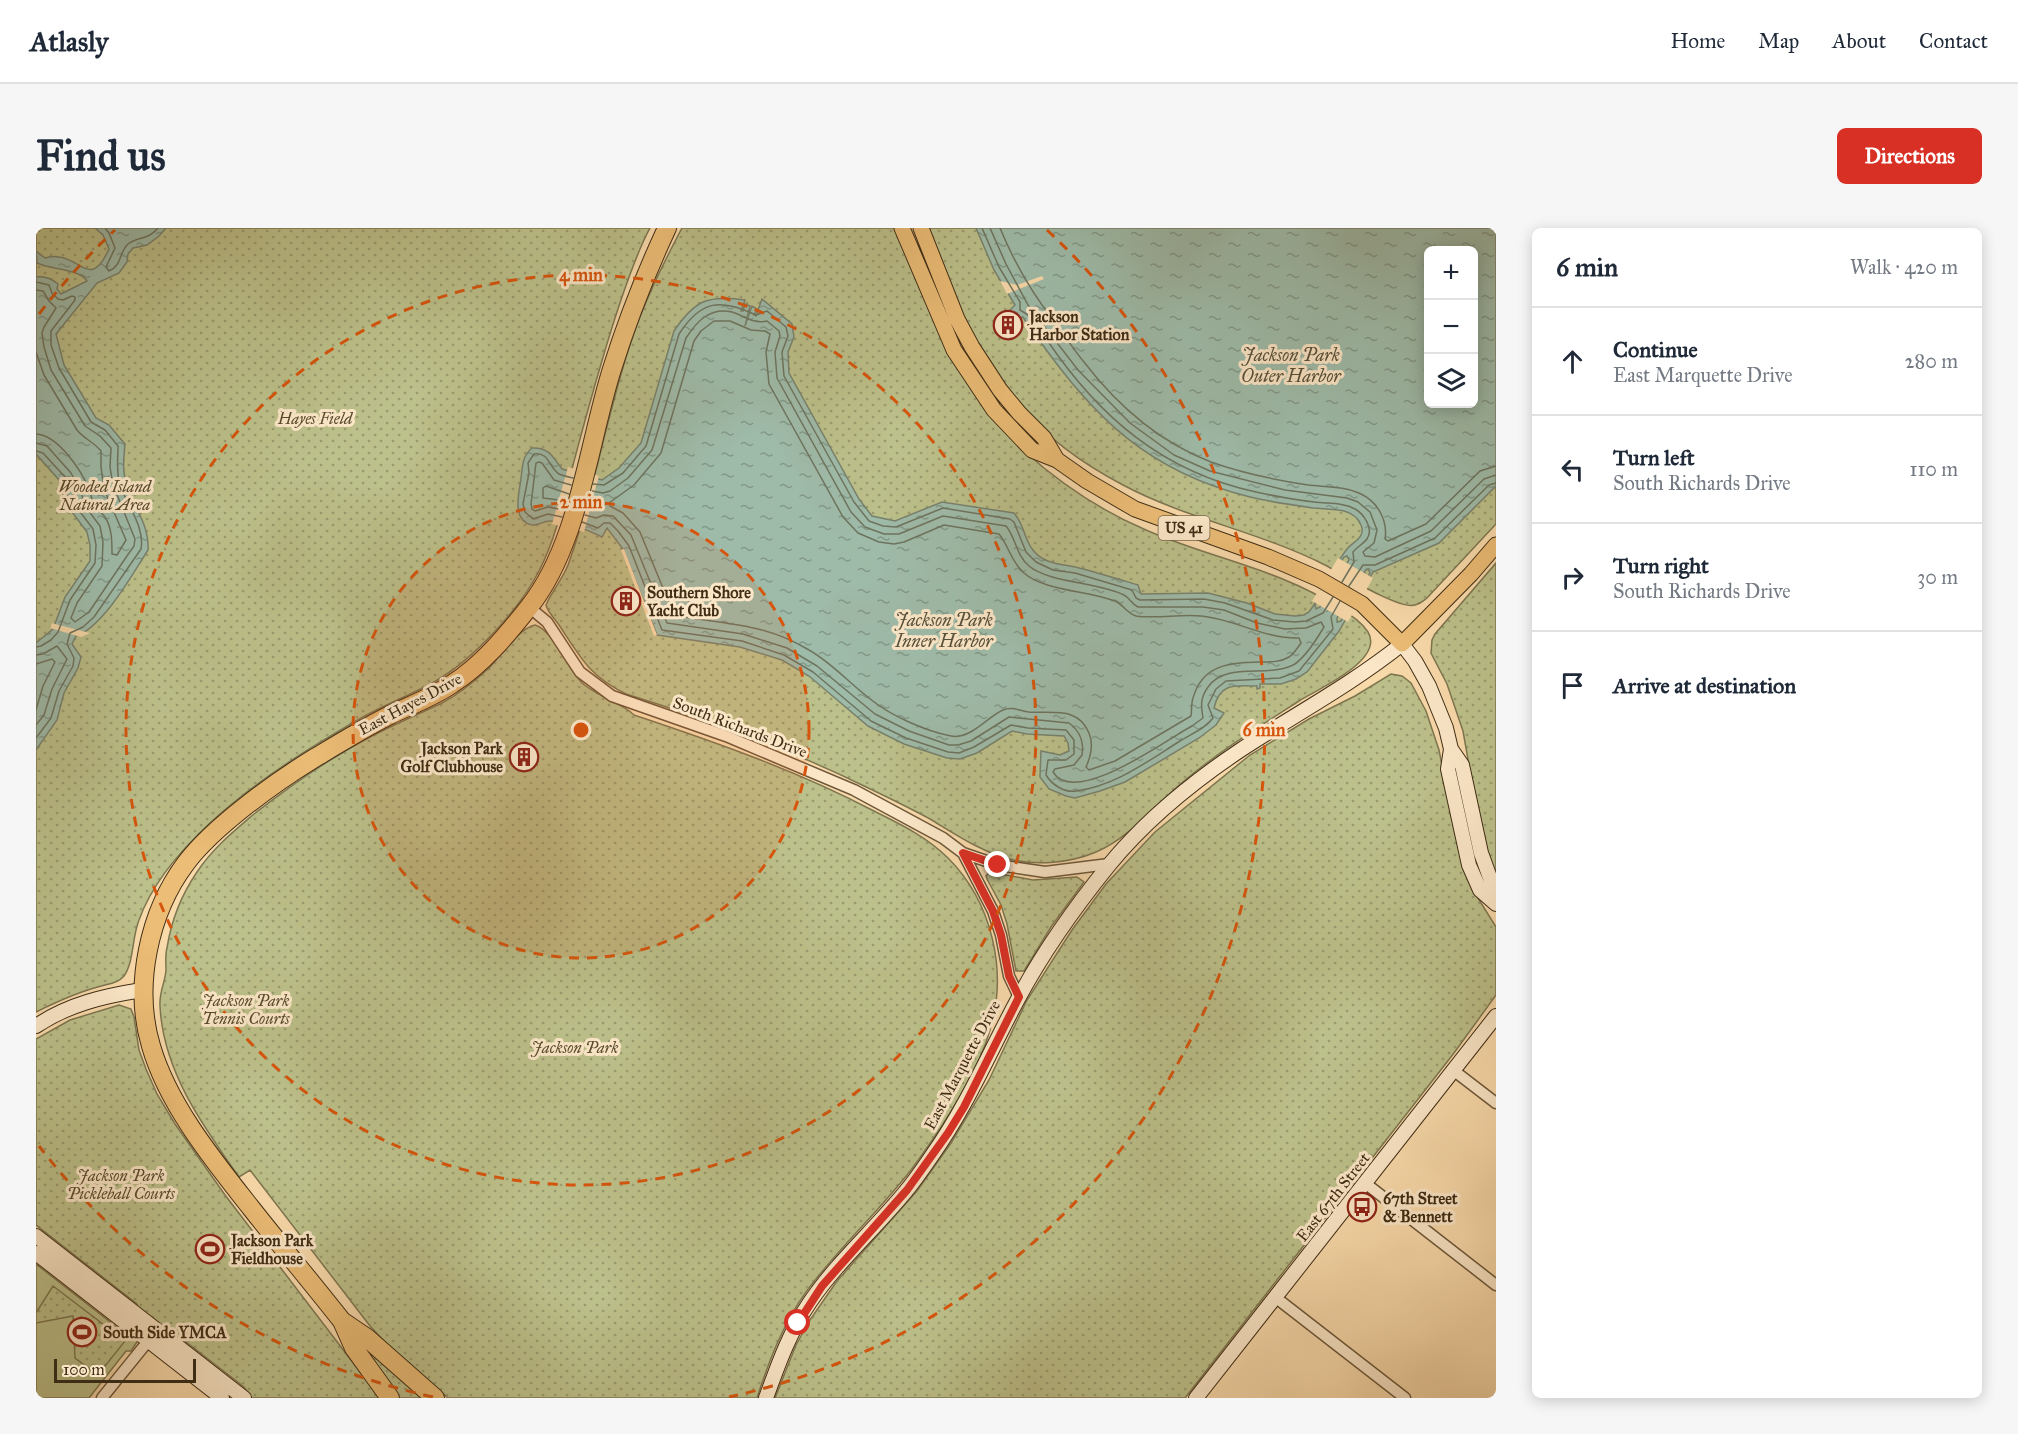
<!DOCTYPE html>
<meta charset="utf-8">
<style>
:root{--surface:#fff;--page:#f6f6f7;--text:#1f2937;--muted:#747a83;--line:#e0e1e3;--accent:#d93025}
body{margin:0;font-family:"IM FELL Great Primer",serif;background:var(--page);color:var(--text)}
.controls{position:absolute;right:18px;top:18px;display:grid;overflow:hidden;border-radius:9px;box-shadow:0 3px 15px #0003}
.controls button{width:54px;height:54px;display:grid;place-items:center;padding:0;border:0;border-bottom:2px solid var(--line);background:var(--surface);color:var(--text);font:30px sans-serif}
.scale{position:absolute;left:18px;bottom:15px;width:142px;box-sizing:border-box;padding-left:6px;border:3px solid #3f2d15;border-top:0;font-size:16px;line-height:21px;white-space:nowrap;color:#3f2d15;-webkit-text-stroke:4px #fbe7c8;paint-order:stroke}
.stop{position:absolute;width:18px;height:18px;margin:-14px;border:4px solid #d93025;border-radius:50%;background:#fff}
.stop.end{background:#d93025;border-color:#fff;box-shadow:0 2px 6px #0008}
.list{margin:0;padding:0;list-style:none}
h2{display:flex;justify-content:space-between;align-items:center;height:78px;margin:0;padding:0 24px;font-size:26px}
h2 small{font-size:20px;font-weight:400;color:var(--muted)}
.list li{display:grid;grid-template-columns:39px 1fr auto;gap:18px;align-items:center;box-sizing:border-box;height:108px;padding:0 24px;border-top:2px solid var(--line)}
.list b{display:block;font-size:22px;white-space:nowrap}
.list p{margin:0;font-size:20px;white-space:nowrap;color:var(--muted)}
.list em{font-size:20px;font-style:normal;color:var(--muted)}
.icon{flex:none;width:33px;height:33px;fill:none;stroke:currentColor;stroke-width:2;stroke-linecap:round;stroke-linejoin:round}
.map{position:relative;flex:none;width:1460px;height:1170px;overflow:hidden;border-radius:9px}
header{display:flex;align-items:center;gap:36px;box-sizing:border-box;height:84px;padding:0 30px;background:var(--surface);border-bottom:2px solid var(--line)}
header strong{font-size:28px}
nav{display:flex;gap:33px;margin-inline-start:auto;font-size:21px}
.intro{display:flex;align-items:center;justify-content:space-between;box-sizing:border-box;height:144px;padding:0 36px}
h1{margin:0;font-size:42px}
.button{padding:15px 27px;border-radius:9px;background:var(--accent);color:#fff;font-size:21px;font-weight:700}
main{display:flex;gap:36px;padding:0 36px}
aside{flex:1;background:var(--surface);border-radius:9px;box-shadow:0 3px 15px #0003}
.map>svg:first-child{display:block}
</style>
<header>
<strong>Atlasly</strong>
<nav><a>Home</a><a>Map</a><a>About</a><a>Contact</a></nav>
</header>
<div class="intro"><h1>Find us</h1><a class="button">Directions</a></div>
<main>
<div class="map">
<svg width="1460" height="1170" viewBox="0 0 1460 1170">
<defs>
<pattern id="park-dots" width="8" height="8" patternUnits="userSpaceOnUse" patternTransform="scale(1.5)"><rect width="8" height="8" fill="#bcc08a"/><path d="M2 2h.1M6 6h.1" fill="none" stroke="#9a9c70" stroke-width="1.8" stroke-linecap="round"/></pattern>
<pattern id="water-ripples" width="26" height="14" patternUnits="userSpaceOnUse" patternTransform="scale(1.5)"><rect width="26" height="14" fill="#9ebba9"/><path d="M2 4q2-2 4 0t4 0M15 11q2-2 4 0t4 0" fill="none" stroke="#829888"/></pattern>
</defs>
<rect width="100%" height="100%" fill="#f9daab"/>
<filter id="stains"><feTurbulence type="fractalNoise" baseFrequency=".00333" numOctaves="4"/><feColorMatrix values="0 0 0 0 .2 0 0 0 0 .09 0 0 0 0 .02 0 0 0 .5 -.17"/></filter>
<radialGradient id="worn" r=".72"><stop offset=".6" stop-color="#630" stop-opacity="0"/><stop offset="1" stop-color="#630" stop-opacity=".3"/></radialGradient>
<path fill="#bcc08a" stroke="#7e7650" stroke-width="1.5" d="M0 1036 82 1100 87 1099 100 1111 101 1114 95 1123H90L53 1170H0Z"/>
<path fill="url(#park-dots)" stroke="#7e7650" stroke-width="1.5" fill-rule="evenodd" d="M0 0H614C602 22 594 46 586 69 567 124 552 181 537 237 528 273 520 310 503 343 483 382 437 432 398 454 375 467 350 476 327 489 273 520 221 552 175 594 146 621 116 655 103 692 96 709 98 734 88 748 83 754 75 756 69 757 44 763 22 773 0 784Z
M646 0H859L902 102 988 223C1025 256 1065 283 1110 302 1173 330 1244 341 1303 380 1314 387 1325 393 1332 404 1349 432 1282 461 1263 473 1224 498 1184 523 1148 553 1120 576 1094 610 1060 624 1034 635 1001 638 973 631 944 623 919 606 894 591 872 579 849 568 826 557 750 520 671 491 590 466 555 449 546 432 525 400 521 393 512 385 510 377 516 363 526 352 532 337 558 266 570 189 594 117 607 76 626 38 646 0Z
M892 0H1460V296L1391 370C1387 373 1384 376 1379 377 1363 382 1306 346 1289 337 1224 304 1151 291 1087 257 1051 238 1013 212 986 180 959 149 938 114 921 77 909 52 902 25 892 0ZM1392 22H1438V176H1392Z
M1460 335V652L1446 611 1427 503 1411 456 1395 425 1396 412 1399 406Z
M499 397C517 402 531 440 546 455 559 467 591 478 598 487 679 514 759 542 834 581 862 595 890 608 912 630 956 674 972 743 954 802 942 845 905 901 878 938 845 982 803 1019 770 1064 747 1096 733 1133 721 1170H412L350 1115 334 1098 214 942 203 949C167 898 127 843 124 778 123 764 129 755 130 742 130 735 129 727 131 720 135 694 146 666 161 644 176 621 197 604 218 586 255 557 294 530 336 508 359 496 383 486 406 475 423 466 439 453 453 440 465 428 483 400 499 397Z
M1355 446 1366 448 1375 455 1390 483 1403 522 1419 603 1440 667 1460 699V767L1418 825 1149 1170H739L760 1117 774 1092 801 1053 881 963 915 915 953 852 991 772 1036 702 1070 656 1119 604 1214 527 1273 491 1319 468Z
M954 644 997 652 1041 649 1048 654 1015 699 988 743H980L971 696 965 677 951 651 950 648Z
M83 777 95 781 98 789 103 822 110 841 121 866 139 896 189 967 344 1170H215L208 1159 150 1114 144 1115 102 1081 101 1076 0 997V811L34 792Z
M17 1058 89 1113 62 1147 39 1130 37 1088 0 1095V1085Z
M324 1116 385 1170H363Z"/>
<path fill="url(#water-ripples)" stroke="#78826e" stroke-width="1.5" fill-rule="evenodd" d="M59 0H130L123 8 111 17 97 20 92 26 91 34 83 45 61 55 20 106 28 137 60 190 73 197 89 216C88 229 86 242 90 254 96 278 114 296 112 322 96 347 67 399 40 408L36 416 45 429 42 440 28 465 21 492 0 522V415L17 401 29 369 54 333V317L51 304 36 284 33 270 24 253 0 226V49C9 48 15 50 22 56L21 61 25 66 51 53C42 40 15 42 1 35L0 23 9 30C13 29 19 28 23 29 47 32 55 60 73 21L67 7Z
M940 0H1460V258L1403 315 1337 344 1303 403 1271 444 1260 451 1245 456H1224V460L1221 461V458C1199 458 1184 454 1178 480L1188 485 1180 497 1163 510 1089 554 1064 563 1039 570 1030 568 1013 561 1004 549 1005 523 1024 527 1033 523 1032 515 1028 508 991 506 976 503 941 525 924 531 911 530 868 516 832 498 773 448 746 432 704 419 621 407 587 321 571 300 566 309C554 303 528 292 513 293 508 293 502 298 496 297 477 293 482 270 484 257 487 243 484 230 496 220 513 219 517 229 526 241L566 252 583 240 605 215 638 103C659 72 671 67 709 72L705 83H707L709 76 714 78 709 98 716 78 721 81 718 87 720 88 726 71 756 96 758 109 752 124 753 145 823 271 836 288 859 293 906 274 978 285C988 296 988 311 997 322 1008 337 1028 336 1043 340 1063 345 1082 351 1102 357L1105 366 1172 365 1211 375 1239 386 1259 388 1268 387 1273 384C1288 364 1296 340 1311 321 1318 313 1330 309 1325 297 1322 290 1316 285 1308 283 1298 281 1287 281 1277 280 1256 277 1235 274 1214 269 1113 244 1057 190 999 106L998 107 987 89 979 92 973 83 979 77 958 42ZM1392 22H1438V176H1392ZM1311 328 1313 332 1284 379 1280 381 1279 377 1308 329ZM1332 341 1334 345 1305 393 1301 394V390L1329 343Z"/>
<path fill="#f9daab" d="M1006 48 1008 51 971 66 964 53 981 57Z
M532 239 563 248 548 304 516 296Z
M588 321 621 407 618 408 585 322Z
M1302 330 1337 350 1312 394 1276 373Z
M16 395 19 396 54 405 45 409 14 400Z"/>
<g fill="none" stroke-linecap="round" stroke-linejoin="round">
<path stroke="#6e745f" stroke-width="1.5" d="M69 0 73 5 79 20 70 39 73 43C86 38 83 24 92 16 102 8 111 13 122 0
M946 0 963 39 984 74V82L992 87C998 96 1005 103 1011 112 1063 189 1127 244 1220 264 1239 268 1258 272 1278 274 1291 276 1307 274 1319 281 1328 286 1338 301 1331 311 1327 316 1321 319 1317 324L1318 334 1306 354
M954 0 970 36 992 77 1042 142 1094 195 1138 227 1174 243 1249 262 1311 270 1322 274 1334 284 1341 302 1338 315 1327 324 1329 328 1339 329 1395 303 1448 251 1460 247
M964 0C978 34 996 65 1018 93 1028 106 1037 121 1048 134 1081 177 1123 214 1175 234 1206 245 1239 252 1272 257 1289 259 1309 258 1325 266 1342 274 1352 293 1349 311L1352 313 1390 296 1444 243 1460 238
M0 54 13 57 16 65 22 71 27 72 36 68 39 69V72L15 103V117L23 140 55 194 69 202 82 218C82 231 80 244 84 257 91 278 109 298 105 321L58 389 47 399 34 405 31 416 38 430 37 438 23 463 15 490 0 510
M0 62 7 63 13 73 20 80 8 99 6 105 8 119 15 142 49 198 64 208 75 220 74 239 77 257 99 311 98 318 93 325 53 384 39 394 35 390 41 375 66 338 67 314 64 298 49 278 45 264 35 245 11 218 0 215
M678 93H694L715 102 729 103 734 106 730 124 733 156 807 289 822 305 843 314 858 316 868 314 908 297 963 306C973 318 975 334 988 345 1008 363 1055 363 1081 374 1088 378 1091 385 1100 388 1121 391 1143 386 1165 388 1199 391 1228 411 1263 410L1265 415C1262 419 1258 426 1253 429 1245 434 1235 434 1226 434 1195 435 1167 435 1157 470 1155 476 1156 482 1155 488L1079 533 1053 542 1050 539C1055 528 1058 517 1053 505 1042 478 1016 486 993 484 984 483 976 478 967 482 951 489 934 512 915 508 889 503 853 487 833 470 812 454 796 435 773 422 727 394 688 397 638 387L604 304 587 285 574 278 573 275 598 257 625 225 658 113 665 103Z
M0 124 8 147 41 202C48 211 58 214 65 223V239L68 261 90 312 81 327 76 326C76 313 76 300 69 289 65 284 60 280 57 274 55 270 55 265 53 261 45 242 22 207 0 206
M0 223 7 225 29 249 38 267 42 281 57 301 60 317 59 335 34 372 22 404 15 412 5 418 0 419
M557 256 568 257 587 245 610 218 643 106C665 72 685 70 720 87L731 83 750 99 752 108 746 124 748 148 818 274 833 293 847 298 860 299 907 280 974 291 978 294 990 324 1000 334 1017 342 1039 345 1096 362 1100 370 1104 372 1168 371 1189 375 1237 392 1259 394 1270 393 1287 385 1297 369
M531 273 507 270V260L510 258 533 266
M528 282 512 279 499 283 496 281 495 276 500 235 503 234 506 235 518 252 535 257
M549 287 560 290 568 287 577 288 595 307 631 395 707 406 751 420 781 438 839 486 873 503 913 517H922L935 513 973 489 1033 495C1044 503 1048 514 1046 527L1038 537 1019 541 1017 544C1039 580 1131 511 1156 498L1167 490C1165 478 1164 470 1172 459 1189 434 1229 449 1255 438 1266 434 1282 409 1288 399L1285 394 1270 400 1249 401 1221 395 1188 382 1167 379H1102C1095 376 1094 370 1088 367 1063 354 1013 355 993 338 980 327 980 310 970 298L907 288 863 306H848L829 299 815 284 741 150 739 124 744 108 743 103 731 93C716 96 709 88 696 84 674 79 661 93 650 110L616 222 592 250 574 263 567 265 556 263
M526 289 512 286 497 291 489 284 487 276 493 245 492 235 498 226C514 224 512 239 523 246 527 248 533 249 537 250
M546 294 562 300 568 295H574L582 303 593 318 626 402 706 413 748 427 777 444 835 493 870 510 912 524 923 525 938 519 975 497 992 500 1030 502 1038 512V526L1030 532H1012L1010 547C1016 557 1029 565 1040 563 1079 558 1112 533 1144 513 1155 506 1169 501 1177 490L1172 477 1180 461 1190 453 1244 450 1263 443 1297 401 1295 389 1304 373
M1313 358 1327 337H1339L1399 310 1453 257 1460 255
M0 427 7 426 21 418 31 431 16 461 8 487 0 497
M0 436 16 431 19 434 7 458 0 482"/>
<g stroke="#6e583a" stroke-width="13">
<path id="street" d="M493 379 511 394 544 444 576 468 690 508 818 562 907 610 927 625 962 637 1009 644 1073 636
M927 625 957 683 965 707 973 748 983 769
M1417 842 1460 875
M1329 955 1460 1057
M1239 1069 1369 1170
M66 1170 117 1107"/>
</g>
<g stroke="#3f2d15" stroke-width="16">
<path id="secondary" d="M1415 521 1412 541 1433 637 1444 662 1460 676
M0 798C33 776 68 768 106 762
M0 1008 208 1170
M0 1025 186 1170
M730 1170C742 1137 754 1103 774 1074 802 1033 839 1001 870 963 880 951 888 939 897 926 931 878 954 823 982 771 1007 724 1039 679 1073 637 1109 593 1158 553 1206 521 1260 486 1316 456 1366 416L1379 433 1393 458 1410 500 1415 521 1426 537 1445 625 1456 655 1459 675
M1160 1170 1460 788"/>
</g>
<g stroke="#3f2d15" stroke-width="17">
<path id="primary" d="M866 0 918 122 958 182 996 222 1021 232 1051 253 1099 281 1232 329 1283 351 1326 376 1366 416 1435 346 1460 317
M885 0 921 91 936 119 964 162 983 185 1008 210 1021 232"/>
</g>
<g stroke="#3f2d15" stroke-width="20">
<path id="highway" d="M306 1093 331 1110 399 1170
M354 1170 318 1120 306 1093C276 1055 245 1018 215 980 178 933 132 877 115 818 97 758 113 684 150 635 177 599 238 555 277 531 302 516 328 500 354 487 375 477 397 469 416 456 446 437 471 407 493 379 543 316 552 217 576 141 591 93 610 45 631 0"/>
</g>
<use href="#street" stroke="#fbe7c8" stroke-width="10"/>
<use href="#secondary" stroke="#fbe7c8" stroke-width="14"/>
<use href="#primary" stroke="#ecbd76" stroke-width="15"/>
<use href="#highway" stroke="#ecbd76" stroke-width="18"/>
</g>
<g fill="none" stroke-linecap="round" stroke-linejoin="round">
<path stroke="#d93025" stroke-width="8" d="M762 1095 786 1058 871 962 912 905 928 879 983 769 973 748 965 707 957 683 927 625 962 637"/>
</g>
<circle cx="545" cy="502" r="228" fill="#d7550d" fill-opacity=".12"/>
<g fill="none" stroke="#d7550d" stroke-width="3" stroke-dasharray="10 8">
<circle cx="545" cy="502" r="228"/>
<circle cx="545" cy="502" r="455"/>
<path d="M397 1169A683 683 0 0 1 3 918M3 86A683 683 0 0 1 79 2M1011 2A683 683 0 0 1 693 1169"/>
</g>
<defs>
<g id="building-ring" transform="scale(1.5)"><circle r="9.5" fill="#fbe7c8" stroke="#8f2418" stroke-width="1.5"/><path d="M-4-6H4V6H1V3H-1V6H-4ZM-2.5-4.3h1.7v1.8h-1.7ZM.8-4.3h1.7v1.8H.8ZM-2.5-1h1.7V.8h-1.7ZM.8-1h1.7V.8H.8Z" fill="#8f2418"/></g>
<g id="bus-ring" transform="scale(1.5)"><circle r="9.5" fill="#fbe7c8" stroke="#8f2418" stroke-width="1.5"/><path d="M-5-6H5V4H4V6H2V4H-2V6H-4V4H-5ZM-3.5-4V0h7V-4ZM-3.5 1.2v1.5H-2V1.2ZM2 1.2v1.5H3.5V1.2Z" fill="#8f2418"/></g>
<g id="stadium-ring" transform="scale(1.5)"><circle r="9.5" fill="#fbe7c8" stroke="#8f2418" stroke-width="1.5"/><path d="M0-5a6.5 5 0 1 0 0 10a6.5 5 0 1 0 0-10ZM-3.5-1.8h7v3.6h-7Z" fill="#8f2418"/></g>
</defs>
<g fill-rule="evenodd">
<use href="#building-ring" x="972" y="97"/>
<use href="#building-ring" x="590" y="373"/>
<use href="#building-ring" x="488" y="529"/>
<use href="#bus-ring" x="1326" y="979"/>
<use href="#stadium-ring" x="174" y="1021"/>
<use href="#stadium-ring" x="46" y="1104"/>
</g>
<g text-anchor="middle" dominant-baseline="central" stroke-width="6" stroke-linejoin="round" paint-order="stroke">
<rect fill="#fbe7c8" stroke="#77654b" stroke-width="1.5" x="1122.5" y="288" width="51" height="24" rx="4.5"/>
<g font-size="15" font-weight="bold" fill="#3f2d15">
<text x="1148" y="300">US 41</text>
</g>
<g font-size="16" font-weight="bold" fill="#3f2d15" stroke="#fbe7c8" text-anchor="start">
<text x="993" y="88">Jackson<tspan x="993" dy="18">Harbor Station</tspan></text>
<text x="611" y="364">Southern Shore<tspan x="611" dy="18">Yacht Club</tspan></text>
<text x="467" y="520" text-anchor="end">Jackson Park<tspan x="467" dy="18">Golf Clubhouse</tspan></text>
<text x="1347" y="970">67th Street<tspan x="1347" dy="18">&amp; Bennett</tspan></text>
<text x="195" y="1012">Jackson Park<tspan x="195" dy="18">Fieldhouse</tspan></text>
<text x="67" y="1104">South Side YMCA</text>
</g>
<g font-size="16" font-style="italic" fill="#584a2c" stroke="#fbe7c8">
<text x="279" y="190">Hayes Field</text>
<text x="69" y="258">Wooded Island<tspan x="69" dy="18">Natural Area</tspan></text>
<text x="210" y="772">Jackson Park<tspan x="210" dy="18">Tennis Courts</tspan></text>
<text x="539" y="819">Jackson Park</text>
<text x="85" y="947">Jackson Park<tspan x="85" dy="18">Pickleball Courts</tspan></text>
</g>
<g font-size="16" fill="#3f2d15" stroke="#fbe7c8">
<text transform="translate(374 476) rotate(-28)">East Hayes Drive</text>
<text transform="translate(704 499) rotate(21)">South Richards Drive</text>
<text transform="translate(926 837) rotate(-62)">East Marquette Drive</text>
<text transform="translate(1297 969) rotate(-52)">East 67th Street</text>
</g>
<g font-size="18" font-style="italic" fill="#57503a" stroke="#fbe7c8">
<text x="1255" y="127">Jackson Park<tspan x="1255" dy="21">Outer Harbor</tspan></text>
<text x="908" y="392">Jackson Park<tspan x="908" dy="21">Inner Harbor</tspan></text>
</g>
</g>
<circle cx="545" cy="502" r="9" fill="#d7550d" stroke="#fbe7c8" stroke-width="3"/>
<g font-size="18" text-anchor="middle" font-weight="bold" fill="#d7550d" stroke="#fbe7c8" stroke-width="6" stroke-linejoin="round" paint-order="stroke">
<text x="545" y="53">4 min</text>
<text x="545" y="280">2 min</text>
<text x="1228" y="508">6 min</text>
</g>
<rect width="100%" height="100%" filter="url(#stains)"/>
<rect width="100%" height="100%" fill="url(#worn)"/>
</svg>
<div class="controls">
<button>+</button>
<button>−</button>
<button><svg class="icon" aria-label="layers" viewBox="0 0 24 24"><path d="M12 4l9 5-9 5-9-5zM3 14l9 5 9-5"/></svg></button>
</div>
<div class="scale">100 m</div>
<div class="stop" style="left:762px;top:1095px"></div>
<div class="stop end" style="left:962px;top:637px"></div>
</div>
<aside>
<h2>6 min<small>Walk · 420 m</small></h2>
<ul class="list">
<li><svg class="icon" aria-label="ahead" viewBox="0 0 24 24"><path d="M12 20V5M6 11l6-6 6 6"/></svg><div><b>Continue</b><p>East Marquette Drive</p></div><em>280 m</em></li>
<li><svg class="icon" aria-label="left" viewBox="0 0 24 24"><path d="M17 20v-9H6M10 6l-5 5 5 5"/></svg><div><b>Turn left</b><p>South Richards Drive</p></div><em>110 m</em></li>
<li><svg class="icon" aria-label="right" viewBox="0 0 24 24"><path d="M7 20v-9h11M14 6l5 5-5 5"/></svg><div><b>Turn right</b><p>South Richards Drive</p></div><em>30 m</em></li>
<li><svg class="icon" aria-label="arrive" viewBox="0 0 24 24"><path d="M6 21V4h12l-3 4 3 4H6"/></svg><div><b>Arrive at destination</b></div></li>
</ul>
</aside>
</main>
